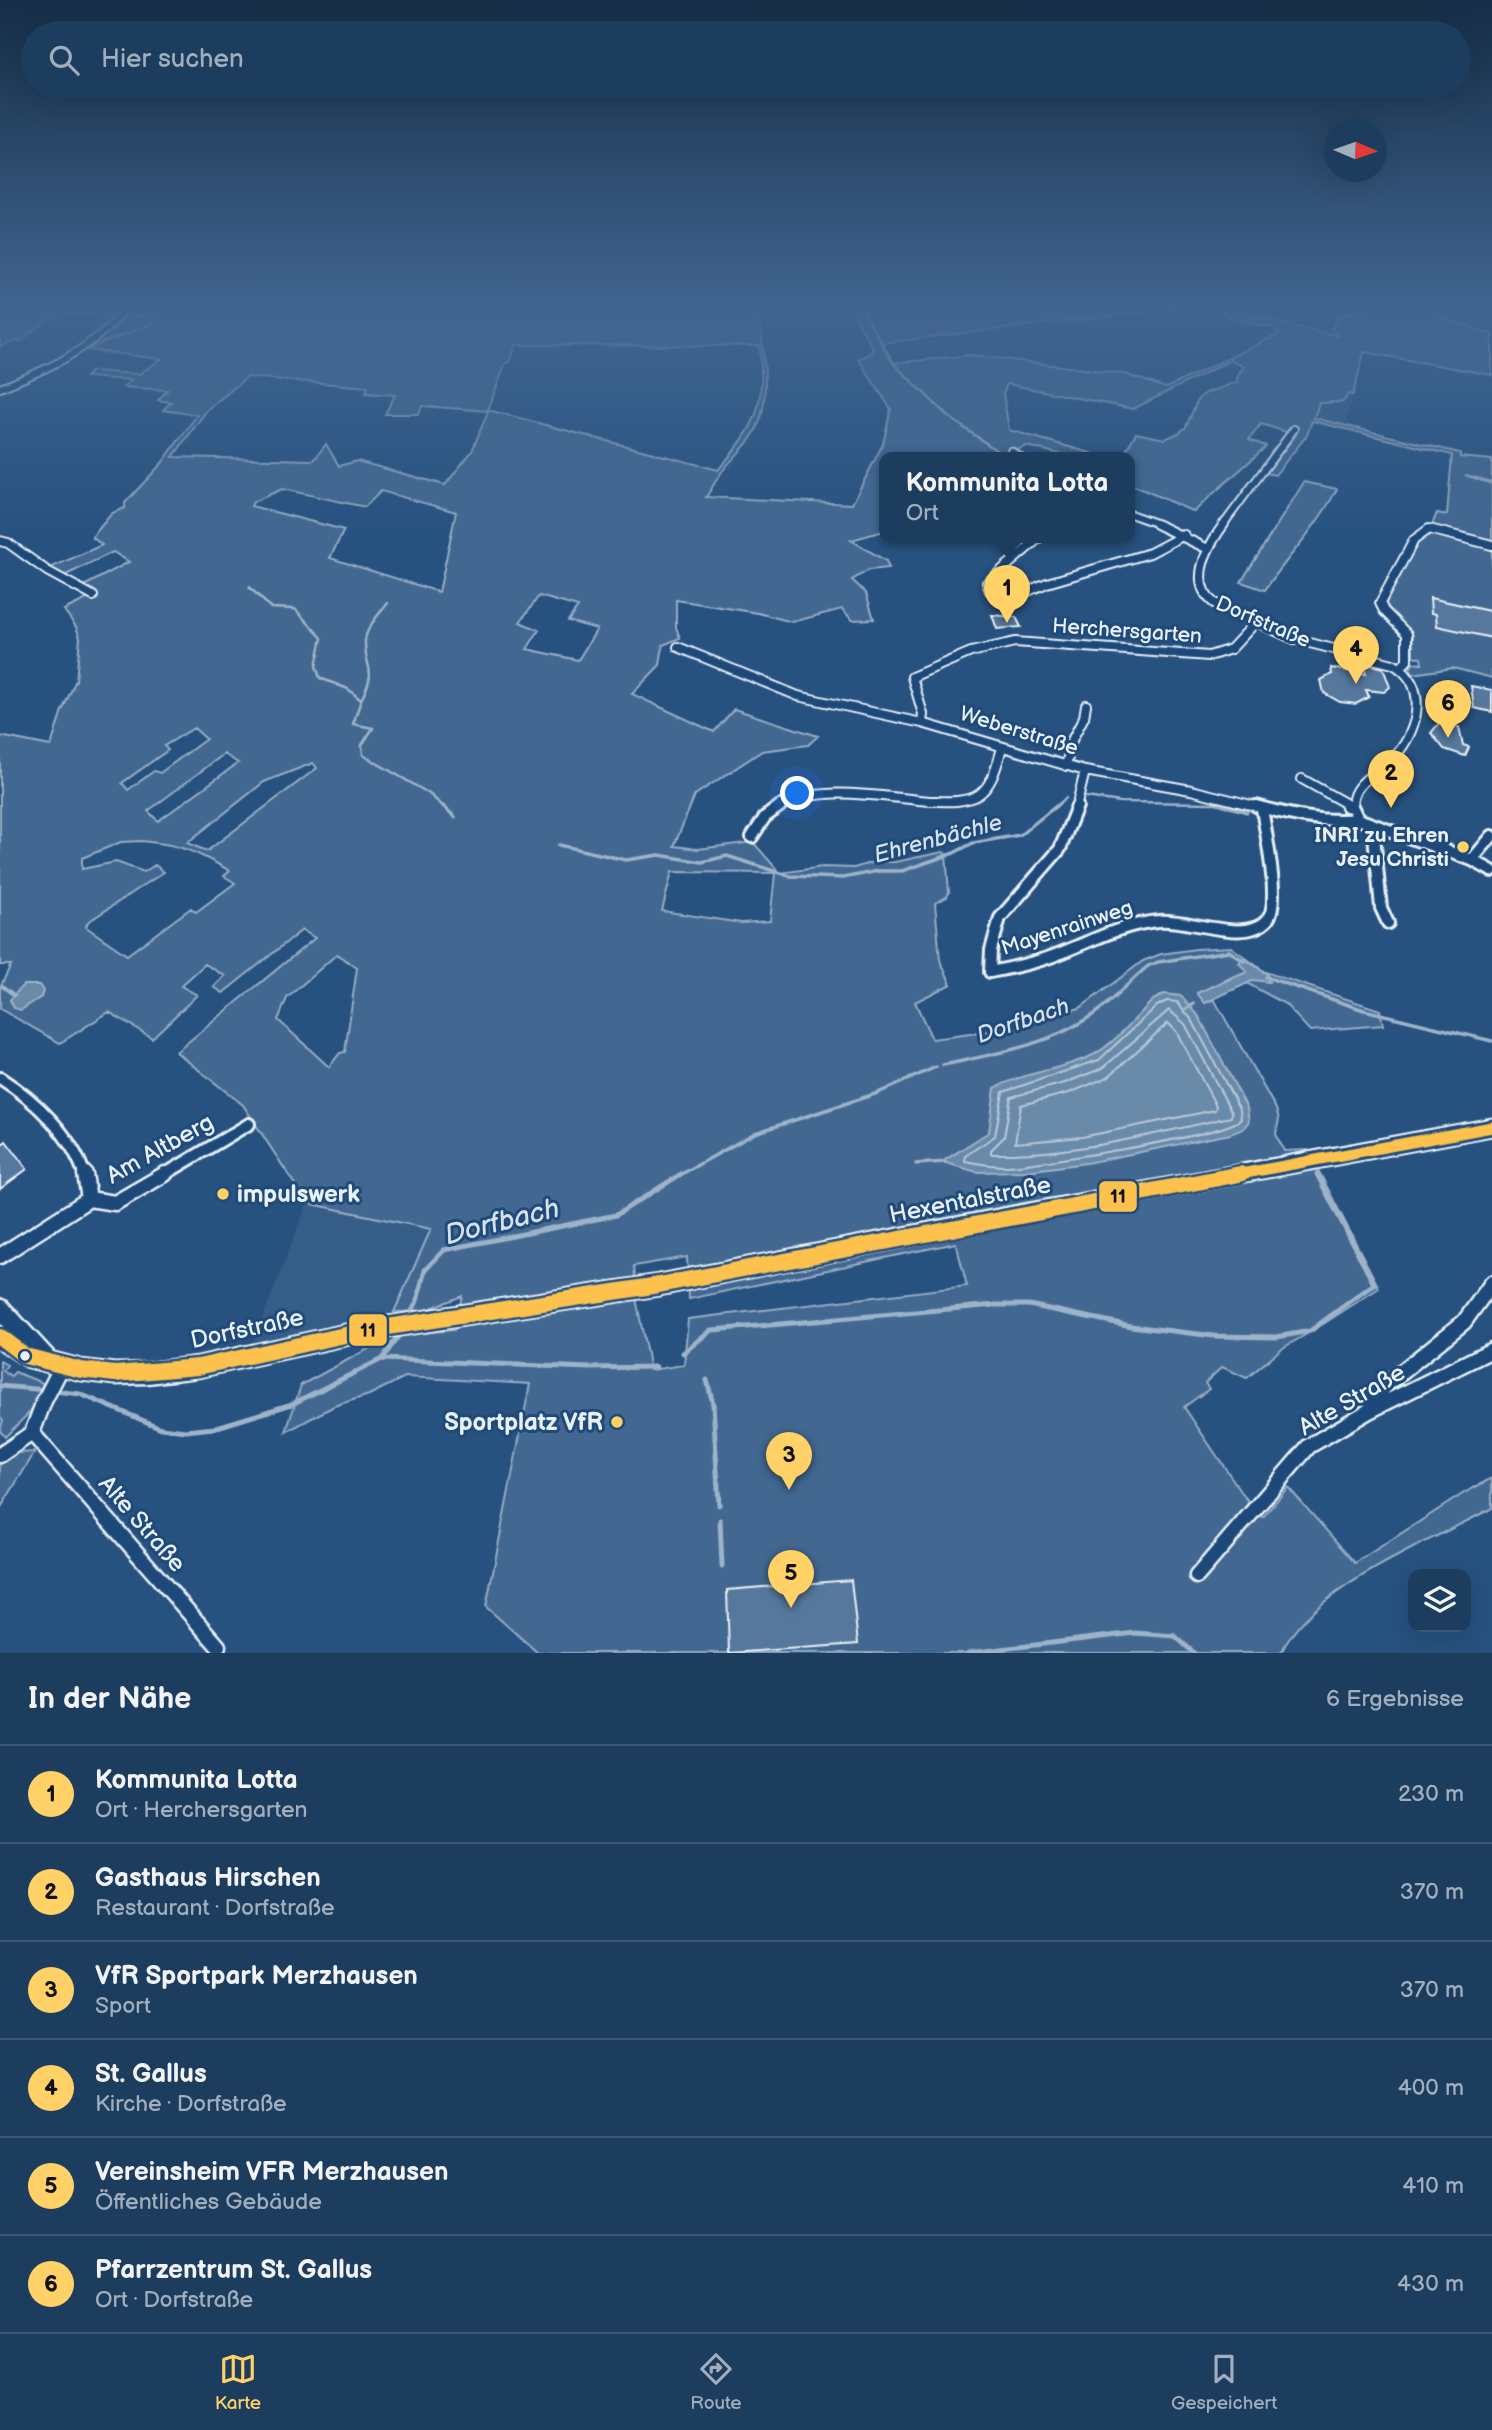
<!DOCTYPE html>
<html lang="de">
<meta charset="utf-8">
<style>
:root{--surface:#1d3d5f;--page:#254465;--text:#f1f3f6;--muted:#a0aebd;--line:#3b5674;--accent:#ffd166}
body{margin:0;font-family:"Balsamiq Sans",sans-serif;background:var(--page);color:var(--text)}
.controls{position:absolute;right:21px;bottom:21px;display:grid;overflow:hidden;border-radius:14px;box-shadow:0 7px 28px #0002}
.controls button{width:63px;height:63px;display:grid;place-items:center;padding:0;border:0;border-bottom:2px solid var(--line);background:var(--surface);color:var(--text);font:35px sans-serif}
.compass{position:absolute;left:1324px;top:119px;width:63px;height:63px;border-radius:50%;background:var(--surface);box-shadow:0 7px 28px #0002;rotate:92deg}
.you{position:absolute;left:798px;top:794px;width:24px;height:24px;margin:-18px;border:5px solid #fff;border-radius:50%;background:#1a73e8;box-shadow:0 0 0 10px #1a73e833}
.badge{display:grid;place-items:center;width:46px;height:46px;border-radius:50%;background:var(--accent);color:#111;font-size:23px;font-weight:700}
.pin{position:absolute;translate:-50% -58px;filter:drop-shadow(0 2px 4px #0008)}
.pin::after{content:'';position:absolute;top:37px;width:24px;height:21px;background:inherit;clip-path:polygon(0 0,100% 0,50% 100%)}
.popup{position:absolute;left:879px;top:452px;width:256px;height:91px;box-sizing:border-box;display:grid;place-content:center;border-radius:14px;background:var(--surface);filter:drop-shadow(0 2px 5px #0005);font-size:23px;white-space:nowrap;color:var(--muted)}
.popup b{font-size:26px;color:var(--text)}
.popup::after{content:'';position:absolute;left:50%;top:100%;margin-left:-14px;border:14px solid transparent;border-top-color:var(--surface)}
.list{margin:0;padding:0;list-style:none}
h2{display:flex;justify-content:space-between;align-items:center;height:91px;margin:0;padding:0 28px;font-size:30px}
h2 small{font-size:23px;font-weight:400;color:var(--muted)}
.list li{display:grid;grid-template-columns:46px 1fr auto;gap:21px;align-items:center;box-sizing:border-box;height:98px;padding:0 28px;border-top:2px solid var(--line)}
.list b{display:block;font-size:26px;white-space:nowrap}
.list p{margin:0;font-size:23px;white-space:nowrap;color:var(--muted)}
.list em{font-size:23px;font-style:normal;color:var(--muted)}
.icon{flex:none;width:38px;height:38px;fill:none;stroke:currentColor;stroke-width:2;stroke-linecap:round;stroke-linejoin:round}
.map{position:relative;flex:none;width:1492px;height:1653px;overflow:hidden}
.search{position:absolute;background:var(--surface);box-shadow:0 7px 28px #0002;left:21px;right:21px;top:21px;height:77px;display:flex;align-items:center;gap:18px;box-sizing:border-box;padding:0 24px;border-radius:38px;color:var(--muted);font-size:26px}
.sheet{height:679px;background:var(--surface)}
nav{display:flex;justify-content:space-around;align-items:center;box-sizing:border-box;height:98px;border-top:2px solid var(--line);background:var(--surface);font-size:19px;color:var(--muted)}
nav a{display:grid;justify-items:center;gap:4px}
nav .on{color:var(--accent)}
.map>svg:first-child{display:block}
</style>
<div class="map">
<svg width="1492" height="1653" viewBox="0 0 1492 1653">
<rect width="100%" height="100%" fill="#27517f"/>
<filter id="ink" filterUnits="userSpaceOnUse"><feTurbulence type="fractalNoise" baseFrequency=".0143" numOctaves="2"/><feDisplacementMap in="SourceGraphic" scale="14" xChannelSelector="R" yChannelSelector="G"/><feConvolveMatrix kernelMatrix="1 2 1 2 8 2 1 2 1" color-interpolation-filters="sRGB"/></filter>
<g filter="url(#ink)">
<path fill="#355d88" d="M1348 394 1353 395 1345 426 1314 418 1319 403 1343 402Z
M307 1203 431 1229 394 1312 250 1351Z"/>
<path fill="#436891" stroke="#96acc4" stroke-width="2" fill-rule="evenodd" d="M0 307H122L107 317 59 312 20 341H14L0 347Z
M155 307H771L759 310C762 345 773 400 755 432 747 446 734 457 724 469 717 478 712 488 706 497L852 504 883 444 891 409 858 359 871 353 873 349 850 307H1190L880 343 893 363 972 355 1125 374 1166 388 1279 334 1275 328 1234 319 1215 307H1241L1238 313 1338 336 1331 330 1340 315 1361 311 1355 307H1442L1437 316 1492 334V375L1364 352 1353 395 1348 394 1343 402 1319 403 1314 418 1460 453V457L1492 460V482L1465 475 1492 484V678L1453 668 1413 674 1410 669 1413 663 1422 664 1421 658 1413 656V635L1386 605 1387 598 1416 545 1429 532 1437 513 1447 515 1452 455 1312 421 1307 435 1275 475 1266 473 1296 435 1261 424 1249 440 1266 446C1243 469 1217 488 1194 512L1130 484V457H1122L1136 433 1165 439 1179 433 1186 427 1198 399 1206 393 1237 382 1238 374 1244 367 1231 360 1133 409 1007 384 1003 394 1009 430 1105 457H1073L1026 446 1000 457H884V531L851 540 886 561 889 568 869 570 852 580 866 593 874 619 852 620 842 609 792 622 758 613 676 600V627L680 638 663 645 660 665 632 694 714 732 734 709 818 736 808 745 762 751 695 795 674 846 698 849 753 842 780 873 823 867 854 868 873 862H895L943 852 946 854 949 892 947 897 935 903 940 960 951 984 915 1002 932 1039 986 1032 1080 1008 1143 961 1161 954 1196 949 1231 947 1265 972 1380 1010 1383 1025 1310 1031 1285 1004 1234 976 1198 993 1205 1003 1214 999 1276 1109 1279 1119 1276 1134 1284 1151 1308 1150 1379 1288 1314 1330 1281 1349 1247 1378 1222 1367 1205 1383 1209 1389 1184 1407 1244 1496 1263 1517 1288 1487 1355 1563 1464 1493 1492 1478V1508C1430 1542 1311 1587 1281 1653H538L486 1607 530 1384 405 1377 369 1395 334 1406 286 1432 301 1385 394 1335 454 1330 462 1296 423 1311 394 1312 431 1229 307 1203 243 1105 176 1052 315 938 302 930 223 993 214 987 225 976 205 964 181 986 197 995 152 1038 109 1012 60 1043 0 1009V987L11 965H0V736L51 746 61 713 76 680 80 638 76 627 64 610 93 596 82 587 129 562 113 552 64 576 50 568 102 545 92 537 112 513 125 508V503L162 463 197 415 163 410 171 402 158 400 167 390 123 387 131 380 86 377 92 371 139 374 161 359 87 350 156 322 92 346 123 319 154 314 157 311ZM516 345 760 346C764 409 759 423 718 470L488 410 505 364 510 362ZM247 377 368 387 366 393 395 395 385 414H419L422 406 488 411 472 451 445 485 357 461 339 466 326 444 314 460 173 457 207 410ZM282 489 365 507 381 491 456 512 439 592 330 558 344 530 251 506 253 502ZM539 596 578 607 568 621 597 629 578 660 527 649 539 630 520 622ZM194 728 206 739 160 773 154 771 128 790 122 783 168 750 164 746ZM224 754 238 763 158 821 148 811ZM313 763 317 768 207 851 187 843 264 782ZM142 841C182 845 195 851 230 871L224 876 235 883 196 912 191 908 127 955 86 927 88 922 164 872 155 865 144 872 116 862 82 869V858L121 842ZM672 872 775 873 770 921 741 923 662 911ZM337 954 357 968 345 1052 340 1053 329 1067 278 1020 287 998ZM956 1243 967 1286 688 1319 684 1365 650 1370 637 1303 634 1266 687 1257 689 1299Z
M1304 482 1337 489C1317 527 1289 555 1265 590L1241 582Z
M0 1361 7 1365 3 1371 11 1376 15 1372 43 1383 33 1409 5 1437 0 1431 3 1420 0 1417Z
M35 1452 0 1509V1464L18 1453Z"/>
<path fill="#6b8aaa" stroke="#9db3c9" stroke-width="2" d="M1243 958 1267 974 1269 982 1254 980 1205 1003 1197 993 1247 972 1239 963Z
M23 985H39L43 991 41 997 21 1010 14 1008 10 1000Z
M1164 994 1181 996 1198 1015 1247 1108 1249 1121 1243 1129 1230 1134 1086 1163 1026 1171 977 1172 942 1162 989 1132 995 1088C1025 1072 1062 1070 1093 1055 1113 1045 1137 1016 1153 1000Z"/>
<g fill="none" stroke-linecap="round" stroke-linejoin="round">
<path stroke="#b6c8d9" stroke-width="2" d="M1167 1001 1177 1002 1192 1020 1240 1110 1241 1119C1228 1135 1039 1164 1008 1166 993 1166 979 1164 965 1161V1156L995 1136 1003 1092 1099 1060 1157 1006Z
M1169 1010 1185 1024 1232 1113 1231 1117C1152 1134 1072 1156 991 1154V1150L1004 1137 1011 1097 1065 1083 1103 1068Z
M1168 1023 1176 1031 1216 1106 1215 1110 1082 1137 1015 1143 1021 1105 1069 1093 1108 1077Z"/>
<path stroke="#9db3c9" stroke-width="2.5" d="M860 307 895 365 949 417 1000 453
M249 587 271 608 295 609 322 638 316 666 320 678 348 689 361 700 353 724 373 728 362 745 363 755 428 793 445 808
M361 700C379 665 364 671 365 641 366 627 380 613 388 603
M1086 797 1120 802 1216 803 1233 808
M1054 808 1066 798"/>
<path stroke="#9db3c9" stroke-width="3.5" d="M443 806 455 817
M1227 806 1247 812
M559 845 626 860 659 855 702 862 727 856 790 876 843 878 878 871H902L954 853 973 843 1020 835 1056 806
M1266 977 1364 1010 1492 1041
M2 986 14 995
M1186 1009 1194 1004
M943 1065C993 1054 1048 1046 1091 1016 1112 1002 1129 982 1148 966L1158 962 1229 951 1244 961
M916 1164 945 1162
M1317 1173 1318 1176
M678 1176 755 1133 878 1093 936 1067"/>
<path stroke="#9db3c9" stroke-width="5" d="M409 1318 417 1301 425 1270 444 1250 616 1215 681 1174
M713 1330 995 1305H1029L1131 1326 1214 1336 1277 1337 1310 1331 1374 1284 1317 1174
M683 1353 711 1330
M382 1359 588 1368 656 1367
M707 1380 713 1404 719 1505
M0 1386 47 1390
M54 1391 80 1394 161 1428 186 1431 214 1428 292 1404 382 1359 402 1331
M720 1520 722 1566
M968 1653 1135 1633 1175 1636 1194 1653"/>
</g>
<path fill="#57789d" stroke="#e8f1f8" stroke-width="2" d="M1430 598 1489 611 1492 614V638L1437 626 1436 614 1431 613Z
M992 615 1016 617 1021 627 997 629Z
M1363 663 1383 668 1390 687 1384 692 1366 690 1369 697 1356 704 1340 702 1324 693 1321 680 1332 674 1331 668 1366 674Z
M1471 686 1492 690V712L1474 708Z
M1439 723 1459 727 1463 745 1469 747 1465 756 1444 749 1431 733Z
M6 1141 27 1169 0 1189V1146Z
M851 1580 858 1644 729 1653 727 1590Z"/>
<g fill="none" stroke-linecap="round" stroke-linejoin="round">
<g stroke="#e8f1f8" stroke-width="10">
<path id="street-far3" d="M0 388C46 370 89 351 122 313
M1011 451 1020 457
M1130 514 1161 525
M1223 525 1294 429"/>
</g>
<g stroke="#e8f1f8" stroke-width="12">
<path id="street-far2" d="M1156 524 1206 548
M1224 524C1208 546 1187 582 1214 603L1294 639 1393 664C1429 684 1419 729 1396 755 1382 771 1348 783 1353 808
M1040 537 987 583 990 591 1003 597 1016 596 1047 583 1150 553 1184 535
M0 541 8 543 47 571 93 596
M678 647 798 696 922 723 1085 771 1191 790 1263 808
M1401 667 1407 661V634L1384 611 1380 603 1414 540 1429 529 1492 545
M922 723 923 714 912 677 971 652 1015 642 1209 656 1231 649 1255 623
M1066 766 1072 740 1084 717 1086 705
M1302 779 1352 807
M778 808C816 782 887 798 930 801 945 801 965 803 978 795 993 785 997 764 1002 748
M1076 808 1085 771"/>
</g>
<g stroke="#e8f1f8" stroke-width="16">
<path id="street-far1" d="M1077 806 1060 849 1000 918 991 950 990 972C1011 968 1032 964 1053 956 1088 943 1121 924 1159 921 1188 918 1247 945 1268 919 1281 902 1265 831 1262 808
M1256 806C1290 815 1323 823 1358 819L1472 860 1492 871
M1347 806 1352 807
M1352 806 1358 819
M1373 825 1381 908 1388 923
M752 837 765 817 780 806
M1472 860 1492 836
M0 1078C35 1100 72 1135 85 1176
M162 1176 249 1124"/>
</g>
<g stroke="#e8f1f8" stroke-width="19">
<path id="street" d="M85 1174 89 1199
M0 1256 89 1199 115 1203 165 1174
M1369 1411 1385 1385 1464 1322 1492 1283
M32 1433 218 1646
M0 1455 32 1433 44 1401 62 1366
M1197 1576 1309 1446 1369 1411 1492 1350"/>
</g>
<g stroke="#e8f1f8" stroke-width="5">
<path id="secondary" d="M1492 1119V1135L1012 1225 659 1295 368 1340 198 1377 148 1383 115 1384 81 1380 25 1366 0 1349V1327L5 1329 0 1323V1299L7 1302 54 1353 81 1360 115 1364 148 1363 198 1357 368 1320 659 1275 1012 1207Z"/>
</g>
<use href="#street-far3" stroke="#1f4a7a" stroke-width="6"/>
<use href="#street-far2" stroke="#1f4a7a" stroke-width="8"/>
<use href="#street-far1" stroke="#1f4a7a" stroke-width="10"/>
<use href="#street" stroke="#1f4a7a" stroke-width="14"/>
<use href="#secondary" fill="#1f4a7a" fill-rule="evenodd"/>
<g stroke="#1f4a7a" stroke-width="17">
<path id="bus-1-far1" d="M1230 1176 1492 1127"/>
</g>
<g stroke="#1f4a7a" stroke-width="21">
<path id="bus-1" d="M0 1337 25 1356 81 1370 115 1374 198 1367 368 1330 659 1285 1240 1174"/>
</g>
<use href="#bus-1-far1" stroke="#fcc24d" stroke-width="11"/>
<use href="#bus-1" stroke="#fcc24d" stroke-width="16"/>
</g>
</g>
<linearGradient id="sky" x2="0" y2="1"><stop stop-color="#152d46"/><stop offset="0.57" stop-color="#416590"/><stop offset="1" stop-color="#416590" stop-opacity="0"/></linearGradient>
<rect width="1492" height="539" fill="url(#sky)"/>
<g fill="#ffd166" stroke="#1f4a7a" stroke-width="2.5">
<circle cx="1463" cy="847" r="7"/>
<circle cx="223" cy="1194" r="7"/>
<circle cx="617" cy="1422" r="7"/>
</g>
<circle fill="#e8f1f8" stroke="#1f4a7a" stroke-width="2.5" cx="25" cy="1356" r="6"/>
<g text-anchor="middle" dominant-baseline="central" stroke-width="6" stroke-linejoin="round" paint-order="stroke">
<g font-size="21" fill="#e8f1f8" stroke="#1f4a7a">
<text transform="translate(1263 622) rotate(23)">Dorfstraße</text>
<text transform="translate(1127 631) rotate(4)">Herchersgarten</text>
<text transform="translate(1019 731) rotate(17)">Weberstraße</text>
<text transform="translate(1067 928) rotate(-18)">Mayenrainweg</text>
</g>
<g font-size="21" font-weight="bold" fill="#e8f1f8" stroke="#1f4a7a" text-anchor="end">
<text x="1449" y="835">INRI zu Ehren<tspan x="1449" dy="24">Jesu Christi</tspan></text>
</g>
<g font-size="23" font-style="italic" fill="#d5e2ec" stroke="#1f4a7a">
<text transform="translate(938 839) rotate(-15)">Ehrenbächle</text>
<text transform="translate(1023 1021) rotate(-19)">Dorfbach</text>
</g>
<g font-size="24" fill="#e8f1f8" stroke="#1f4a7a">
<text transform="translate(160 1149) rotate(-29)">Am Altberg</text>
<text transform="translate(970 1200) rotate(-11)">Hexentalstraße</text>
<text transform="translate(247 1329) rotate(-12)">Dorfstraße</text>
<text transform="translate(1352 1400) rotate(-30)">Alte Straße</text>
<text transform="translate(142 1524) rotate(49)">Alte Straße</text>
</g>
<g font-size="24" font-weight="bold" fill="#e8f1f8" stroke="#1f4a7a" text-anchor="start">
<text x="237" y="1194">impulswerk</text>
<text x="603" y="1422" text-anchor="end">Sportplatz VfR</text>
</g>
<g font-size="28" font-style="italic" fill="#d5e2ec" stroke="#1f4a7a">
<text transform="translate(502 1222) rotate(-14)">Dorfbach</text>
</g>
</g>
<g stroke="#1f4a7a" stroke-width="2.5">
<rect x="1098" y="1180" width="40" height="33" rx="7" fill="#fcc24d"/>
<rect x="348" y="1313" width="40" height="34" rx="7" fill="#fcc24d"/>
</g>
<g font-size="19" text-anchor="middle" font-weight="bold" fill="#111">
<text x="1118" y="1203">11</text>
<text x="368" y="1337">11</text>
</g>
</svg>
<div class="controls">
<button><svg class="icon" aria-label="layers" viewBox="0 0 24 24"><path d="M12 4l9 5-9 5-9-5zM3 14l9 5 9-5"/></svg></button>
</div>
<svg class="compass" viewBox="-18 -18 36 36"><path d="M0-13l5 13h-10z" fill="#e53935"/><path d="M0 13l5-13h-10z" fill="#a0aebd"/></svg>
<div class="you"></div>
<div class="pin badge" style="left:1007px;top:623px">1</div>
<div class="popup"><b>Kommunita Lotta</b>Ort</div>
<div class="pin badge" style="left:1391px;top:808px">2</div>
<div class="pin badge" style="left:789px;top:1490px">3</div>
<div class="pin badge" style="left:1356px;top:684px">4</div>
<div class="pin badge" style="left:791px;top:1608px">5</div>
<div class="pin badge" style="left:1448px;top:738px">6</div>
<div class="search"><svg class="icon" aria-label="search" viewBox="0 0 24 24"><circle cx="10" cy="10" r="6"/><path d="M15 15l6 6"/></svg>Hier suchen</div>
</div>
<section class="sheet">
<h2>In der Nähe<small>6 Ergebnisse</small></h2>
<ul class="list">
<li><span class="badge">1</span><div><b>Kommunita Lotta</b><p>Ort · Herchersgarten</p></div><em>230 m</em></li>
<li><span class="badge">2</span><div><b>Gasthaus Hirschen</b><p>Restaurant · Dorfstraße</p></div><em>370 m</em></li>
<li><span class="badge">3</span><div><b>VfR Sportpark Merzhausen</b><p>Sport</p></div><em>370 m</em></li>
<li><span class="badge">4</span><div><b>St. Gallus</b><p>Kirche · Dorfstraße</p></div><em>400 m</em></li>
<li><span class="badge">5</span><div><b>Vereinsheim VFR Merzhausen</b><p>Öffentliches Gebäude</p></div><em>410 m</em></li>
<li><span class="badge">6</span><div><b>Pfarrzentrum St. Gallus</b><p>Ort · Dorfstraße</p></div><em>430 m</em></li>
</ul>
</section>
<nav>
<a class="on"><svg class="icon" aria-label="map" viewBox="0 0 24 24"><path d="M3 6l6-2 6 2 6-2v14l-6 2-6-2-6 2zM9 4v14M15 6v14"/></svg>Karte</a>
<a><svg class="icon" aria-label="directions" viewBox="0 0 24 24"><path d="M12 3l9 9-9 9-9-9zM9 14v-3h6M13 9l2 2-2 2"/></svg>Route</a>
<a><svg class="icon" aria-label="saved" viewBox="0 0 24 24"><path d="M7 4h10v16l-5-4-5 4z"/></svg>Gespeichert</a>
</nav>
